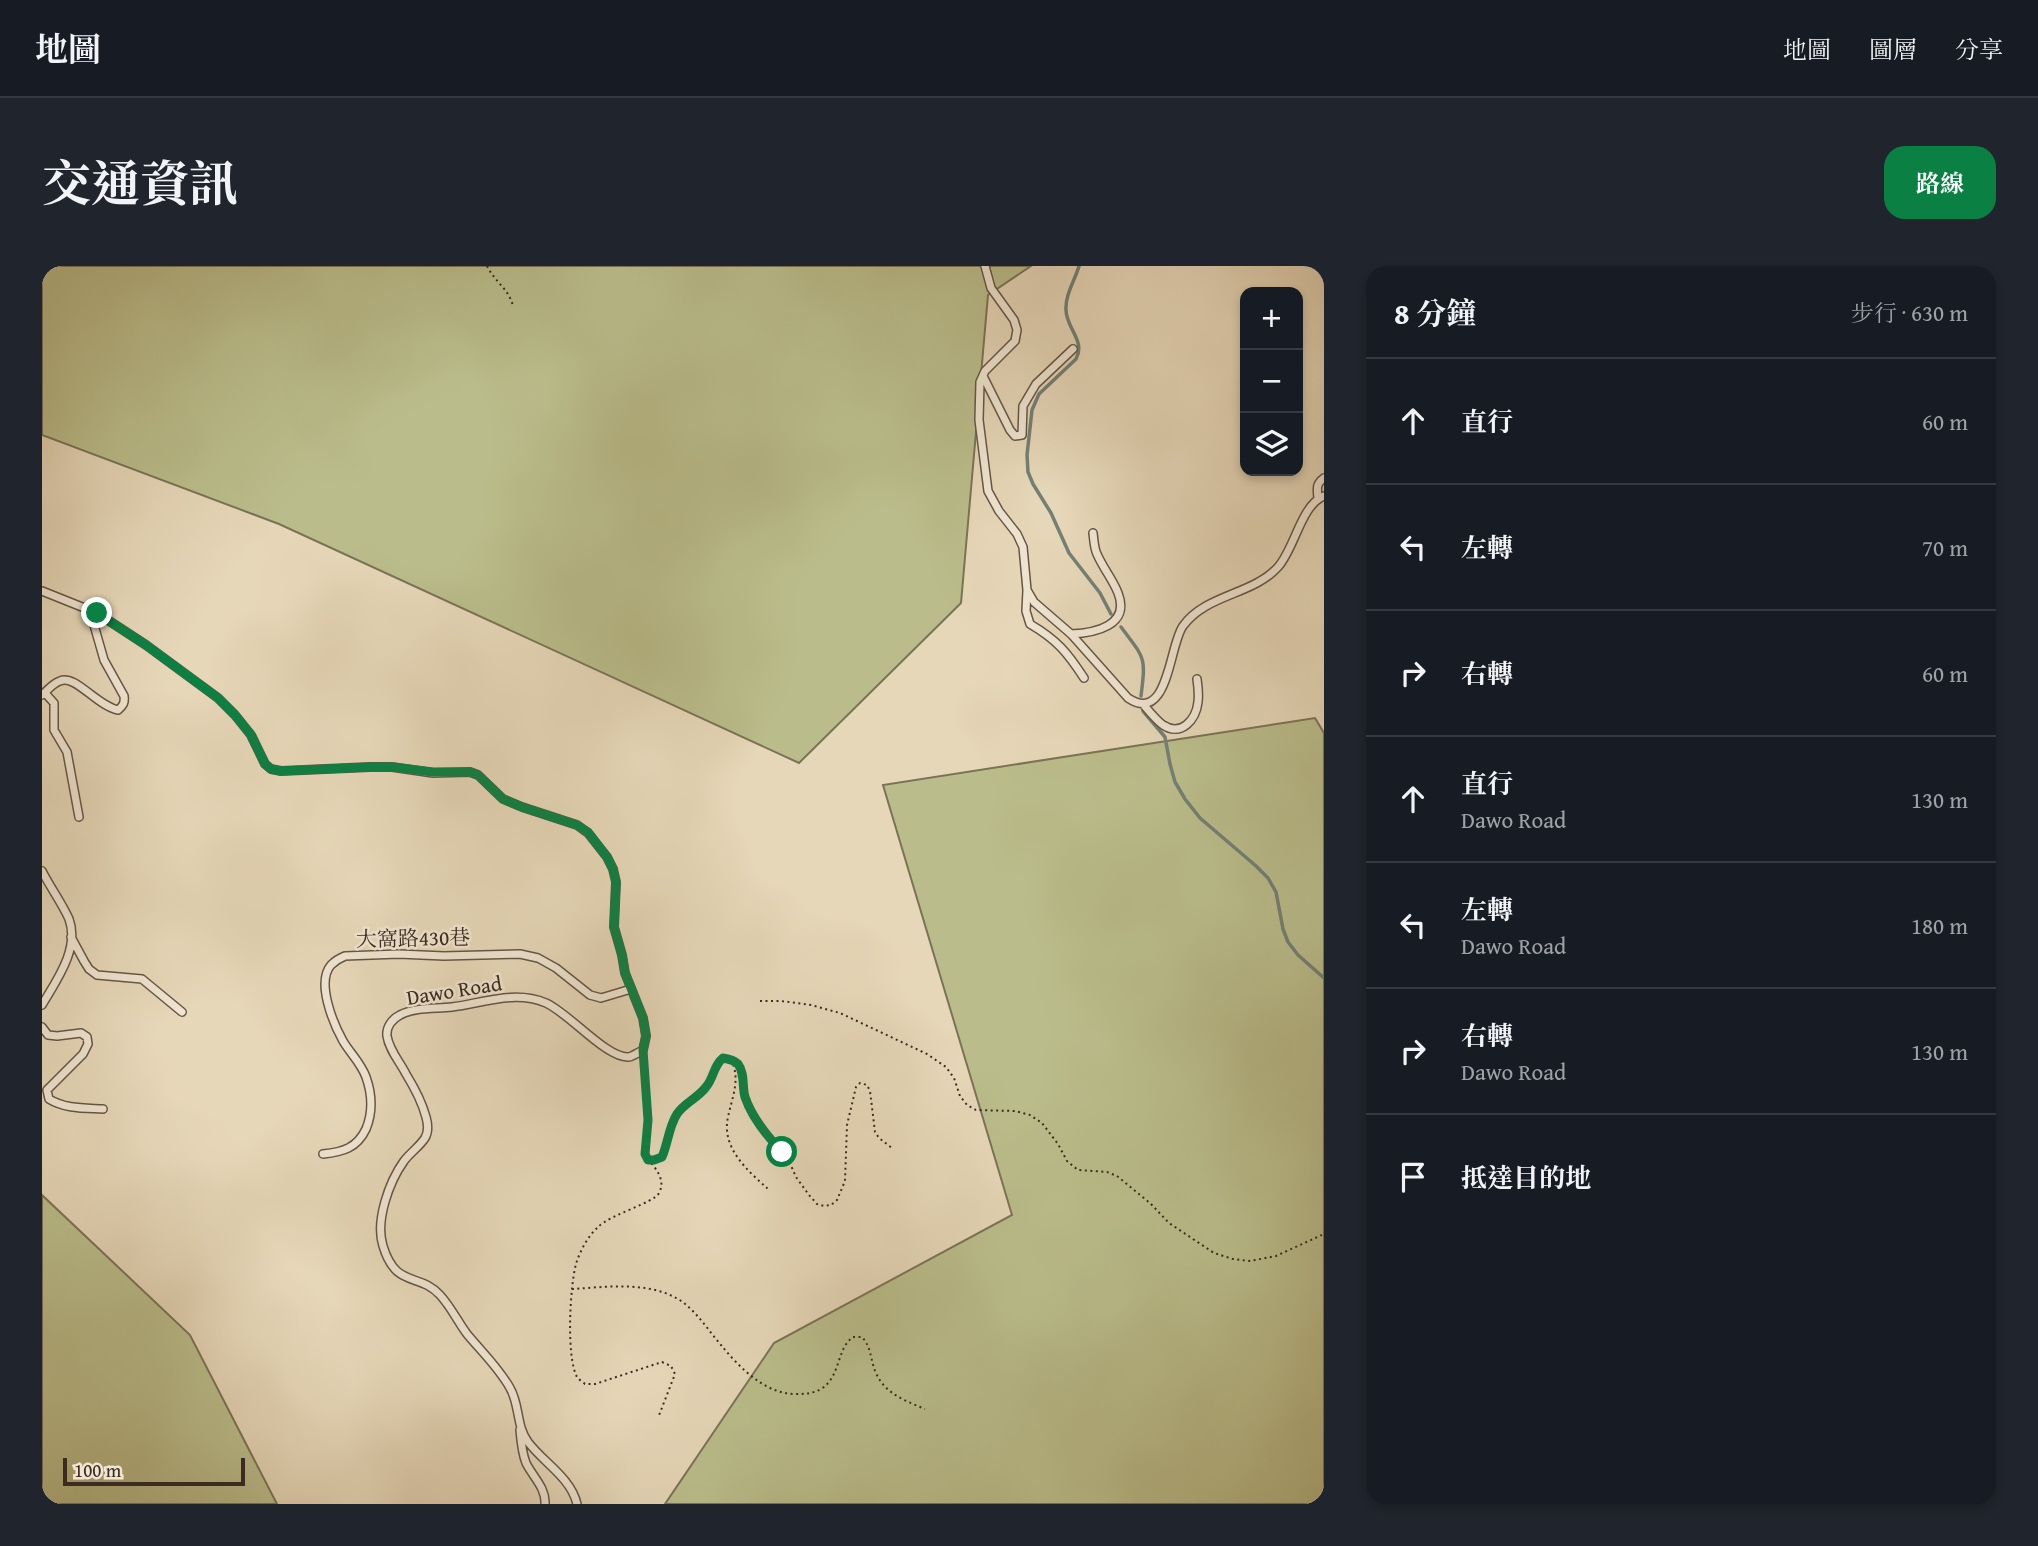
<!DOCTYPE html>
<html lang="zh-TW">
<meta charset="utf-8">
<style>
:root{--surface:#171b24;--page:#20242c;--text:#f1f3f6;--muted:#9ea1a6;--line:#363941;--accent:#0b8043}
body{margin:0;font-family:"Gentium Book Plus","Noto Serif TC",serif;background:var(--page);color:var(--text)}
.controls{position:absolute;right:21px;top:21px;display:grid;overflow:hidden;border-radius:14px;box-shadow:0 4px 10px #0003}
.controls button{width:63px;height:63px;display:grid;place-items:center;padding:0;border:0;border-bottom:2px solid var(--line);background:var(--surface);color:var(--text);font:35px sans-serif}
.scale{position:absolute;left:21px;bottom:18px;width:182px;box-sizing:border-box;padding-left:7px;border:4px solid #3b2b20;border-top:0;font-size:19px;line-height:24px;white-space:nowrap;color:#3b2b20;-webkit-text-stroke:5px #efe5d1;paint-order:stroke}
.stop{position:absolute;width:21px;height:21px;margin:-16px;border:5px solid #0b8043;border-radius:50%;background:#fff}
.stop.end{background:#0b8043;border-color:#fff;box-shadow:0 2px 7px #0008}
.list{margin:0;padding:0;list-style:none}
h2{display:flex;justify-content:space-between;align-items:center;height:91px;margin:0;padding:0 28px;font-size:30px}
h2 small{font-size:23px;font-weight:400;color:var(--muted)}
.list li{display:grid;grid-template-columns:46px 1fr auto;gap:21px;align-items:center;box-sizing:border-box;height:126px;padding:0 28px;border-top:2px solid var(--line)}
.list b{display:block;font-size:26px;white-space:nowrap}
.list p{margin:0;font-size:23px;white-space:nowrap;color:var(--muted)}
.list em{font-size:23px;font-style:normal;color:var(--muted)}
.icon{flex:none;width:38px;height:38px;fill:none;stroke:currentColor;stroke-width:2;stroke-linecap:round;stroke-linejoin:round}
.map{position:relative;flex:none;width:1282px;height:1238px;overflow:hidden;border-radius:21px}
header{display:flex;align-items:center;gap:42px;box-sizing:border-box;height:98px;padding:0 35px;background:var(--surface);border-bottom:2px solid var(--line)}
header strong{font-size:33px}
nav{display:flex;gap:38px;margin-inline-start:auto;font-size:24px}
.intro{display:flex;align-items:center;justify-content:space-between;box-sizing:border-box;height:168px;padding:0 42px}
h1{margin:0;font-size:49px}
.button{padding:18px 32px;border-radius:21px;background:var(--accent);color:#fff;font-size:24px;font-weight:700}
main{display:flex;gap:42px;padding:0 42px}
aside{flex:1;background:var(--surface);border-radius:21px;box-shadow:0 4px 10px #0003}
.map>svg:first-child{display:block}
</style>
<header>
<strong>地圖</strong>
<nav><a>地圖</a><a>圖層</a><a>分享</a></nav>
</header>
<div class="intro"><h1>交通資訊</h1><a class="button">路線</a></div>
<main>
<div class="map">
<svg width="1282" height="1238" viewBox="0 0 1282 1238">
<rect width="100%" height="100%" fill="#e6d7b8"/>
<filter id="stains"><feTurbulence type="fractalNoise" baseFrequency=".00286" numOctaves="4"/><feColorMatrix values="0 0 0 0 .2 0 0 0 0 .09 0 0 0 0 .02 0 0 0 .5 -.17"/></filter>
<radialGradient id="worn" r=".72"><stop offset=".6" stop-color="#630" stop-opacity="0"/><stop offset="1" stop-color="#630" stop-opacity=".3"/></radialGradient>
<path fill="#babd8b" stroke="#7a7456" stroke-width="2" d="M0 0H989L946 29 919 337 757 497 237 258 0 169Z
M1273 452 1282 467V1238H623L732 1077 970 949 841 519Z
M0 929 148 1069 235 1238H0Z"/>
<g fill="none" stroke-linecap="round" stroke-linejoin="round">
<path stroke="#728076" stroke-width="3.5" d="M1037 0C1033 14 1023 29 1024 44 1024 62 1044 75 1034 93L997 128 990 144 985 189 986 206 991 218 1009 247 1027 287 1058 327 1069 348
M1079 361C1103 393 1104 390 1099 430
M1101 445 1123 471 1128 498 1133 516 1143 533 1158 552 1214 600 1226 612 1234 626 1241 663 1246 676 1256 689 1282 712"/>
<g stroke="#665646" stroke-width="10">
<path id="service" d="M943 0 949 22 972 54 975 64 973 75 943 105 938 116 937 154 946 225 957 245 975 268 981 281 985 324 992 336 1029 368 1086 432C1127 459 1127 379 1141 360 1164 328 1211 329 1236 301 1253 282 1259 239 1282 230
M941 110 968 164 973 170 980 169 981 140 994 118 1031 83
M1276 232C1275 222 1274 218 1282 212
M985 324 984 345 988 358C1015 374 1025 386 1042 412
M0 325 55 347 104 379 176 432 193 449 209 469 223 498 229 503 239 505 328 501H350L391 507 428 506 436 509 461 533 480 541 535 559 546 567 565 591 571 603 574 616 572 661 580 689 583 707 601 752 604 770 601 784C597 786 591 790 587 791 565 793 527 747 504 737 473 724 441 737 410 741 394 743 373 741 358 749 350 753 344 761 345 770 347 784 358 796 364 808 372 821 380 836 384 851 386 858 387 865 383 872 378 880 368 887 362 895 347 916 333 955 341 980 354 1023 377 1006 398 1029 409 1041 416 1056 425 1068 440 1086 457 1102 468 1122 478 1139 474 1160 486 1176 502 1197 529 1212 535 1238
M1029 368C1052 367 1089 360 1076 327 1071 314 1061 302 1055 288 1052 282 1052 274 1051 267
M3 427 12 437V464L25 486 37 551
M0 429C6 424 11 417 18 415 33 408 55 440 76 444 81 440 83 437 82 430L62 394 48 345
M1101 438C1107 445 1114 454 1121 459 1139 471 1154 454 1156 436 1157 428 1156 420 1155 413
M0 605C8 621 20 637 27 653 38 683 14 715 0 739
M29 671 42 695 47 703 55 709 100 713 140 746
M0 761 6 769 15 770 39 767 45 771 46 778 41 788 5 824 7 833C23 843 43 842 61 843
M281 888C301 886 315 882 324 863 331 846 330 828 324 811 319 797 308 787 301 775 291 757 274 716 289 699 293 695 298 692 303 690L357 688 402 690 478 688 496 692 514 702 548 729 559 732 589 723
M478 1164C479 1176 480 1187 484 1197 491 1211 504 1222 503 1238"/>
</g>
<path stroke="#3b2b20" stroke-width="2" stroke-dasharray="2 3.5" stroke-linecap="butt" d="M445 0C452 15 467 23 471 40
M718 735H739L769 739 798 747 885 788 904 801 912 812 918 830 925 839 934 844 973 845 988 849 1000 857 1016 878 1025 895 1036 904 1065 906 1075 910 1108 937 1127 957 1172 987 1191 993 1208 995 1234 990 1282 968
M689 794 695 798 699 804 703 830 720 863 747 895 754 911 767 929 775 938 782 940 789 939 795 934 803 915 805 859 814 821 818 817 825 819 828 825 833 866 837 872 850 882
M602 795 606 854 603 888 606 893 612 894 620 891C626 877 627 860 635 848 642 837 656 832 665 821 672 812 671 800 681 792L689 793C699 814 690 831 686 851 679 882 706 905 726 923
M606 893C614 903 624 914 617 927 612 937 569 948 556 961 546 970 538 985 534 998 528 1020 524 1091 535 1111 536 1113 542 1117 543 1118H553L620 1096 629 1100 633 1108 616 1152
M530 1023C564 1021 605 1015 636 1033 654 1044 665 1063 679 1079 697 1101 723 1128 753 1128 762 1128 770 1128 779 1123 799 1111 794 1083 811 1071H820C830 1082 828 1094 834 1107 843 1128 864 1135 883 1143"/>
<use href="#service" stroke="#efe5d1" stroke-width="7"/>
</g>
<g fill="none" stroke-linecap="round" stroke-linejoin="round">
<path stroke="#0b8043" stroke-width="9" d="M55 347 104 379 176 432 193 449 209 469 223 498 229 503 239 505 328 501H351L391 506H428L436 509 461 533 480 541 535 559 546 566 565 591 571 603 574 616 572 661 580 689 583 707 601 752 604 770 601 784 606 854 603 888 606 894H612L620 891C626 877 627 860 635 848 642 837 656 832 664 821 672 812 671 800 681 792 687 793 692 794 696 798 703 807 700 821 703 831 710 852 725 870 740 886"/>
</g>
<g text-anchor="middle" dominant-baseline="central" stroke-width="5" stroke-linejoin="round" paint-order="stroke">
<g font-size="21" fill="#3b2b20" stroke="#efe5d1">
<text transform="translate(371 672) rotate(-1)">大窩路430巷</text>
<text transform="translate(412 724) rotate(-9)">Dawo Road</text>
</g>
</g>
<rect width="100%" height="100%" filter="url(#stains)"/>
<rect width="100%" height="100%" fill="url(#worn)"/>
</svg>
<div class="controls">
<button>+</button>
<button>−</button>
<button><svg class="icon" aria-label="layers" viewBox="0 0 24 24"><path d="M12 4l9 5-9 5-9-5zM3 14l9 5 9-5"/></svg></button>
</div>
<div class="scale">100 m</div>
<div class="stop" style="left:740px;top:886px"></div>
<div class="stop end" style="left:55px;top:347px"></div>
</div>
<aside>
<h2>8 分鐘<small>步行 · 630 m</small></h2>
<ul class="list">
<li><svg class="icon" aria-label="ahead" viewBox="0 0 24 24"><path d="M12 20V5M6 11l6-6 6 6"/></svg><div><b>直行</b></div><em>60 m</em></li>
<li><svg class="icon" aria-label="left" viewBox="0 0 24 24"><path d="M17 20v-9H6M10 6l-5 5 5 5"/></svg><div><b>左轉</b></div><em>70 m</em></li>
<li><svg class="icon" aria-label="right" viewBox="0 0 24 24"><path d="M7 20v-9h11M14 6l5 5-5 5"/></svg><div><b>右轉</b></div><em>60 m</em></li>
<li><svg class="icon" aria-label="ahead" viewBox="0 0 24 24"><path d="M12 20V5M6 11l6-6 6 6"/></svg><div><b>直行</b><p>Dawo Road</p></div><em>130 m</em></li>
<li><svg class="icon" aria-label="left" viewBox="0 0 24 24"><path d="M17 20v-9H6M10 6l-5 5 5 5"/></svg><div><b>左轉</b><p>Dawo Road</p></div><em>180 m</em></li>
<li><svg class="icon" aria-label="right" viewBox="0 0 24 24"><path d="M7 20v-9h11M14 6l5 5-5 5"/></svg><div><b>右轉</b><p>Dawo Road</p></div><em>130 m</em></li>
<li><svg class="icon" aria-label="arrive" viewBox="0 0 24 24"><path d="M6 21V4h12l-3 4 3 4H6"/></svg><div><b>抵達目的地</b></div></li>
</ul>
</aside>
</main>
